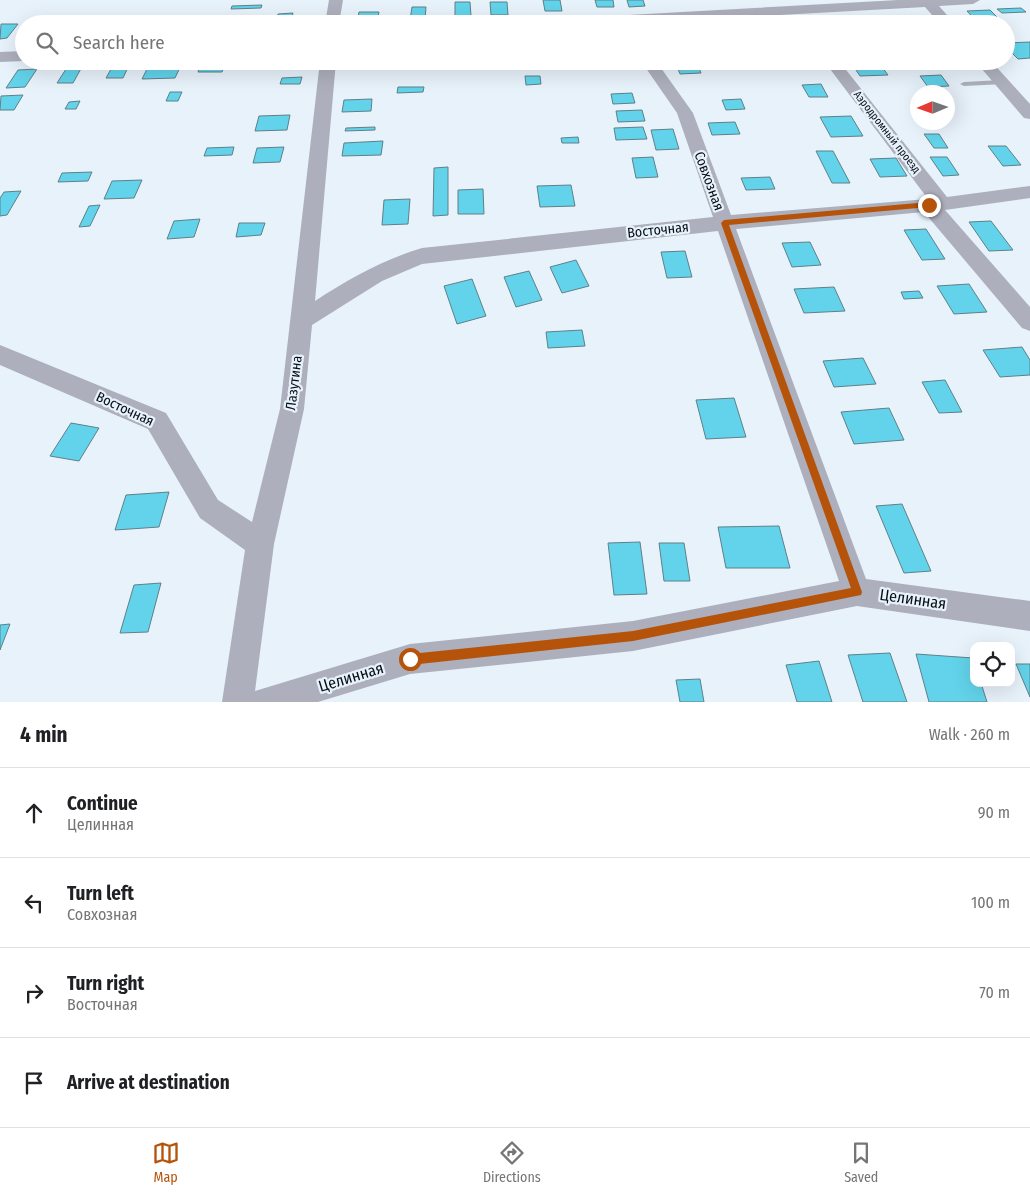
<!DOCTYPE html>
<meta charset="utf-8">
<style>
:root{--surface:#fff;--page:#f2f2f2;--text:#202124;--muted:#757577;--line:#e0e0e0;--accent:#b45309}
body{margin:0;font-family:"Fira Sans Condensed",sans-serif;background:var(--page);color:var(--text)}
.controls{position:absolute;right:15px;bottom:15px;display:grid;overflow:hidden;border-radius:10px;box-shadow:0 5px 20px #0002}
.controls button{width:45px;height:45px;display:grid;place-items:center;padding:0;border:0;border-bottom:1px solid var(--line);background:var(--surface);color:var(--text);font:25px sans-serif}
.compass{position:absolute;left:910px;top:85px;width:45px;height:45px;border-radius:50%;background:var(--surface);box-shadow:0 5px 20px #0002;rotate:268deg}
.stop{position:absolute;width:15px;height:15px;margin:-11px;border:4px solid #b45309;border-radius:50%;background:#fff}
.stop.end{background:#b45309;border-color:#fff;box-shadow:0 1px 5px #0008}
.list{margin:0;padding:0;list-style:none}
h2{display:flex;justify-content:space-between;align-items:center;height:65px;margin:0;padding:0 20px;font-size:21px}
h2 small{font-size:16px;font-weight:400;color:var(--muted)}
.list li{display:grid;grid-template-columns:32px 1fr auto;gap:15px;align-items:center;box-sizing:border-box;height:90px;padding:0 20px;border-top:1px solid var(--line)}
.list b{display:block;font-size:19px;white-space:nowrap}
.list p{margin:0;font-size:16px;white-space:nowrap;color:var(--muted)}
.list em{font-size:16px;font-style:normal;color:var(--muted)}
.icon{flex:none;width:28px;height:28px;fill:none;stroke:currentColor;stroke-width:2;stroke-linecap:round;stroke-linejoin:round}
.map{position:relative;flex:none;width:1030px;height:702px;overflow:hidden}
.search{position:absolute;background:var(--surface);box-shadow:0 5px 20px #0002;left:15px;right:15px;top:15px;height:55px;display:flex;align-items:center;gap:12px;box-sizing:border-box;padding:0 18px;border-radius:28px;color:var(--muted);font-size:19px}
.sheet{height:425px;background:var(--surface)}
nav{display:flex;justify-content:space-around;align-items:center;box-sizing:border-box;height:70px;border-top:1px solid var(--line);background:var(--surface);font-size:14px;color:var(--muted)}
nav a{display:grid;justify-items:center;gap:2px}
nav .on{color:var(--accent)}
.map>svg:first-child{display:block}
</style>
<div class="map">
<svg width="1030" height="702" viewBox="0 0 1030 702">
<rect width="100%" height="100%" fill="#e8f2fb"/>
<path fill="#62d3ea" stroke="#5f8088" d="M543 0H560L562 11H545Z
M595 0H613L614 7H597Z
M627 0H643L645 6 629 7Z
M455 2H470L471 16 455 17Z
M490 2H507L508 15H491Z
M262 5 261 8 231 9 232 6Z
M412 7H426L425 19 410 20Z
M1021 8 1026 12 1002 13 997 9Z
M990 10 1001 21 977 22 967 11Z
M359 12H379L377 22 357 23Z
M293 13 290 24H275L278 14Z
M190 16 186 24H167L170 17Z
M235 16 232 24H214L217 17Z
M884 19 888 24H868L865 20Z
M1 24H18L7 38 0 39Z
M1030 42V58L1018 59 1006 47V43Z
M131 61 123 78H106L115 62Z
M151 61H183L175 78 142 79Z
M202 61H226L222 72H198Z
M289 61H301L300 67H287Z
M353 61H370L369 66 352 67Z
M675 61H696L701 73 680 74Z
M782 61H811L814 66 785 67Z
M879 63 888 75 860 76 852 64Z
M83 65 73 83H57L68 66Z
M37 69 25 87 6 88 18 70Z
M941 75 949 86 928 87 920 76Z
M525 76H540L541 84 526 85Z
M302 77 300 84H280L282 78Z
M821 84 828 97H809L802 85Z
M398 87H424L423 92 397 93Z
M170 92H182L178 101H166Z
M632 93 635 103 613 104 611 94Z
M23 95 14 110H0L1 96Z
M372 99 371 111 342 112 344 100Z
M741 99 745 109 726 110 722 100Z
M80 101 76 109H65L69 102Z
M642 110 645 121 618 122 616 111Z
M290 115 287 130 255 131 259 116Z
M851 116 863 136 831 137 820 117Z
M735 122 740 134 712 135 708 123Z
M375 127V130L345 131 346 128Z
M643 127 647 139 616 140 614 128Z
M673 129 679 149 656 150 651 130Z
M924 134H939L948 148H934Z
M578 137 579 143H562L561 138Z
M383 141 381 155 342 156 344 143Z
M988 146H1006L1021 165 1003 166Z
M234 147 232 155 204 156 207 148Z
M284 147 280 162 253 163 257 148Z
M816 151H833L850 183H832Z
M653 157 658 177 636 178 632 158Z
M930 157H947L959 175 943 176Z
M896 158 907 176 880 177 870 159Z
M448 167V215L433 216 434 168Z
M92 172 88 181 58 182 62 173Z
M770 177 775 189 746 190 741 178Z
M142 180 134 198 104 199 112 181Z
M571 185 575 206 540 207 537 186Z
M483 189 484 214H458V190Z
M21 191 7 215 0 216V198L4 192Z
M410 199 408 224 382 225 384 200Z
M100 205 90 226 79 227 89 206Z
M200 219 194 237 167 239 174 221Z
M991 221 1013 250 989 251 969 222Z
M239 223H265L261 235 236 237Z
M926 229 945 259 922 260 904 230Z
M810 242 821 265 792 267 782 243Z
M685 251 692 277 667 278 661 252Z
M576 260 589 286 562 293 550 267Z
M529 271 542 300 516 307 504 277Z
M472 279 486 316 457 324 444 286Z
M969 284 987 312 954 314 937 286Z
M834 287 845 311 804 313 794 289Z
M919 291 923 298 904 299 901 292Z
M582 330 585 346 548 348 546 332Z
M1022 347 1030 360V375L1000 377 983 350Z
M863 358 876 384 834 387 823 361Z
M945 380 962 412 939 413 922 382Z
M734 398 746 437 706 439 696 400Z
M889 408 904 440 854 444 841 412Z
M71 423 99 428 79 461 50 456Z
M169 492 159 527 115 530 126 495Z
M902 504 931 571 904 573 876 506Z
M779 526 790 568H726L718 527Z
M640 542 647 594 614 595 608 543Z
M659 543H684L690 581H664Z
M161 583 148 632 120 633 134 585Z
M10 624 0 650V625Z
M890 653 907 702H863L848 655Z
M916 654 973 658 974 683H981L987 702H929Z
M819 661 832 702H797L786 665Z
M1016 664H1030V697Z
M700 679 704 702H680L676 680Z"/>
<g fill="none" stroke-linecap="round" stroke-linejoin="round">
<path fill="#adafbc" fill-rule="evenodd" d="M1001 80 1005 82 1004 84 964 86 960 84 964 82Z"/>
<path fill="#adafbc" fill-rule="evenodd" d="M329 0H343L339 24H325Z
M898 0H980L973 4 939 6 955 24H940L925 7 620 24H531L538 20Z
M24 51V61L0 62V52Z
M320 61H336L315 301C349 279 382 260 422 248L713 217 677 113 641 61H656L693 113 731 215 928 199 824 61H839L947 197 1030 186V198L945 210 1030 307V331L1022 328 924 212 736 229 866 579 1030 601V631L857 606 633 651 410 674 318 702H222L245 550 200 518 148 429 0 365V345L166 413 218 500 252 522 280 409ZM718 231 839 581 633 621 410 644 255 691 274 544 304 409 312 325 382 281 422 264Z
M975 61H991L1030 104V119L1024 118Z"/>
</g>
<path fill="#b45309" d="M929 202 933 205 929 207 729 225 862 592 861 595 633 641 410 665 407 663 405 659 407 655 410 654 633 631 851 588 721 223 724 220Z"/>
<g text-anchor="middle" dominant-baseline="central" stroke-width="4.5" stroke-linejoin="round" paint-order="stroke">
<g font-size="11" fill="#070e16" stroke="#e8f2fb">
<text transform="translate(887 132) rotate(52)">Аэродромный проезд</text>
</g>
<g font-size="14" fill="#070e16" stroke="#e8f2fb">
<text transform="translate(709 181) rotate(70)">Совхозная</text>
<text transform="translate(658 230) rotate(-6)">Восточная</text>
<text transform="translate(294 383) rotate(-83)">Лазутина</text>
<text transform="translate(125 409) rotate(25)">Восточная</text>
</g>
<g font-size="16" fill="#070e16" stroke="#e8f2fb">
<text transform="translate(913 599) rotate(8)">Целинная</text>
<text transform="translate(351 677) rotate(-17)">Целинная</text>
</g>
</g>
</svg>
<div class="controls">
<button><svg class="icon" aria-label="locate" viewBox="0 0 24 24"><circle cx="12" cy="12" r="6"/><path d="M12 2v4M12 18v4M2 12h4M18 12h4"/></svg></button>
</div>
<svg class="compass" viewBox="-18 -18 36 36"><path d="M0-13l5 13h-10z" fill="#e53935"/><path d="M0 13l5-13h-10z" fill="#757577"/></svg>
<div class="stop" style="left:410px;top:659px"></div>
<div class="stop end" style="left:929px;top:205px"></div>
<div class="search"><svg class="icon" aria-label="search" viewBox="0 0 24 24"><circle cx="10" cy="10" r="6"/><path d="M15 15l6 6"/></svg>Search here</div>
</div>
<section class="sheet">
<h2>4 min<small>Walk · 260 m</small></h2>
<ul class="list">
<li><svg class="icon" aria-label="ahead" viewBox="0 0 24 24"><path d="M12 20V5M6 11l6-6 6 6"/></svg><div><b>Continue</b><p>Целинная</p></div><em>90 m</em></li>
<li><svg class="icon" aria-label="left" viewBox="0 0 24 24"><path d="M17 20v-9H6M10 6l-5 5 5 5"/></svg><div><b>Turn left</b><p>Совхозная</p></div><em>100 m</em></li>
<li><svg class="icon" aria-label="right" viewBox="0 0 24 24"><path d="M7 20v-9h11M14 6l5 5-5 5"/></svg><div><b>Turn right</b><p>Восточная</p></div><em>70 m</em></li>
<li><svg class="icon" aria-label="arrive" viewBox="0 0 24 24"><path d="M6 21V4h12l-3 4 3 4H6"/></svg><div><b>Arrive at destination</b></div></li>
</ul>
</section>
<nav>
<a class="on"><svg class="icon" aria-label="map" viewBox="0 0 24 24"><path d="M3 6l6-2 6 2 6-2v14l-6 2-6-2-6 2zM9 4v14M15 6v14"/></svg>Map</a>
<a><svg class="icon" aria-label="directions" viewBox="0 0 24 24"><path d="M12 3l9 9-9 9-9-9zM9 14v-3h6M13 9l2 2-2 2"/></svg>Directions</a>
<a><svg class="icon" aria-label="saved" viewBox="0 0 24 24"><path d="M7 4h10v16l-5-4-5 4z"/></svg>Saved</a>
</nav>
